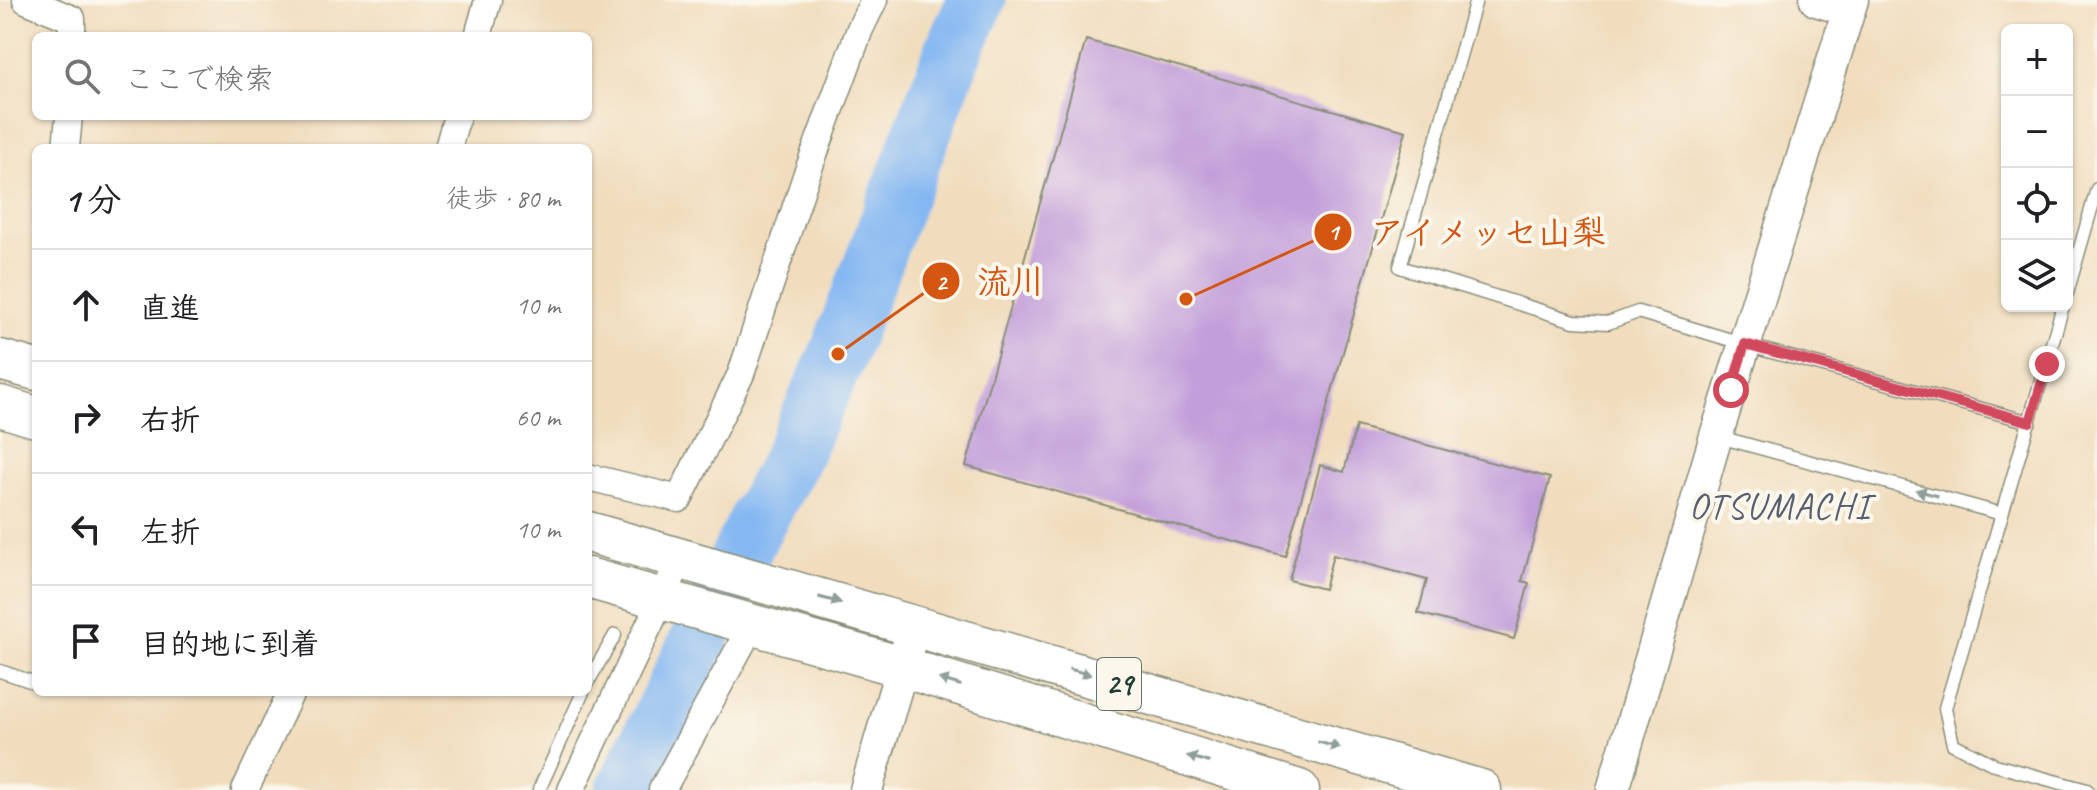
<!DOCTYPE html>
<html lang="ja">
<meta charset="utf-8">
<style>
:root{--surface:#fff;--page:#f6f6f6;--text:#202124;--muted:#757577;--line:#e0e0e0}
body{margin:0;font-family:Caveat,"Klee One",sans-serif;background:var(--page);color:var(--text)}
.controls{position:absolute;right:24px;top:24px;display:grid;overflow:hidden;border-radius:12px;box-shadow:0 2px 6px #0004}
.controls button{width:72px;height:72px;display:grid;place-items:center;padding:0;border:0;border-bottom:2px solid var(--line);background:var(--surface);color:var(--text);font:40px sans-serif}
.stop{position:absolute;width:24px;height:24px;margin:-18px;border:6px solid #d1495b;border-radius:50%;background:#fff}
.stop.end{background:#d1495b;border-color:#fff;box-shadow:0 2px 8px #0008}
.list{margin:0;padding:0;list-style:none}
h2{display:flex;justify-content:space-between;align-items:center;height:104px;margin:0;padding:0 32px;font-size:34px}
h2 small{font-size:26px;font-weight:400;color:var(--muted)}
.list li{display:grid;grid-template-columns:52px 1fr auto;gap:24px;align-items:center;box-sizing:border-box;height:112px;padding:0 32px;border-top:2px solid var(--line)}
.list b{display:block;font-size:30px;white-space:nowrap}
.list em{font-size:26px;font-style:normal;color:var(--muted)}
.icon{flex:none;width:44px;height:44px;fill:none;stroke:currentColor;stroke-width:2;stroke-linecap:round;stroke-linejoin:round}
.map{position:relative;flex:none;width:2097px;height:790px;overflow:hidden}
.search{position:absolute;background:var(--surface);box-shadow:0 2px 6px #0004;left:32px;top:32px;width:560px;height:88px;display:flex;align-items:center;gap:20px;box-sizing:border-box;padding:0 28px;border-radius:12px;color:var(--muted);font-size:30px}
.panel{position:absolute;background:var(--surface);box-shadow:0 2px 6px #0004;left:32px;top:144px;width:560px;height:552px;border-radius:12px}
.map>svg:first-child{display:block}
</style>
<div class="map">
<svg width="2097" height="790" viewBox="0 0 2097 790">
<rect width="100%" height="100%" fill="#fbf7ec"/>
<filter id="ink" filterUnits="userSpaceOnUse"><feTurbulence type="fractalNoise" baseFrequency=".0125" numOctaves="2"/><feDisplacementMap in="SourceGraphic" scale="16" xChannelSelector="R" yChannelSelector="G"/><feConvolveMatrix kernelMatrix="1 2 1 2 8 2 1 2 1" color-interpolation-filters="sRGB"/></filter>
<filter id="wash" filterUnits="userSpaceOnUse"><feTurbulence type="fractalNoise" baseFrequency=".006" numOctaves="4" result="noise"/><feDisplacementMap in="SourceGraphic" scale="32" xChannelSelector="R" yChannelSelector="G"/><feGaussianBlur stdDeviation="1.8" result="paint"/><feColorMatrix in="noise" values="0 0 0 0 0 0 0 0 0 0 0 0 0 0 0 0 0 1.4 0 .05"/><feComposite in="paint" operator="in"/></filter>
<g filter="url(#wash)">
<rect width="100%" height="100%" fill="#f1ddbe"/>
<g fill="none" stroke-linecap="round" stroke-linejoin="round">
<path stroke="#85b8f2" stroke-width="58" d="M625 790 758 519 789 463 838 354 957 42 977 0"/>
</g>
<g id="blocks">
<path fill="#c29fda" d="M1086 40 1406 131 1285 556 966 466Z
M1356 426 1550 478 1522 581 1529 583 1514 639 1418 613 1427 580 1333 555 1324 589 1289 580 1320 465 1344 472Z"/>
</g>
</g>
<g filter="url(#ink)">
<use href="#blocks" fill-opacity="0" stroke="#888d79" stroke-width="2"/>
<g fill="none" stroke-linecap="round" stroke-linejoin="round">
<g stroke="#888d79" stroke-width="15">
<path id="service" d="M1476 0 1400 267 1574 321 1608 323 1638 312 1764 350 2030 422
M2067 293 2097 189
M2063 306 1945 708 1953 744 1995 765 2087 790
M1716 436 2002 514
M0 671 36 683
M588 682 615 635
M539 790 583 692"/>
</g>
<g stroke="#888d79" stroke-width="29">
<path id="minor" d="M26 0 72 19V36
M478 36 488 0
M66 148 69 116
M448 148 457 116
M588 477 679 499 741 374 805 179 860 29 874 0
M245 790 291 692
M571 790 681 558
M662 790 752 625"/>
</g>
<g stroke="#888d79" stroke-width="35">
<path id="tertiary" d="M1816 0 1849 10
M866 790 909 643
M1613 790 1716 436 1852 0"/>
</g>
<g stroke="#888d79" stroke-width="43">
<path id="primary" d="M0 360 36 370
M0 406 36 417
M588 532 1481 790
M588 578 902 667 1299 790"/>
</g>
<use href="#service" stroke="#fff" stroke-width="12"/>
<use href="#minor" stroke="#fff" stroke-width="26"/>
<use href="#tertiary" stroke="#fff" stroke-width="32"/>
<use href="#primary" stroke="#fff" stroke-width="40"/>
</g>
<defs><path id="oneway-solid" d="M-6-.8H1V-3.2L6.5 0L1 3.2V.8H-6Z" transform="scale(2)"/></defs>
<g fill="#8f9e9a">
<use href="#oneway-solid" transform="translate(1927 493) rotate(-165)"/>
<use href="#oneway-solid" transform="translate(830 600) rotate(15)"/>
<use href="#oneway-solid" transform="translate(1080 672) rotate(16)"/>
<use href="#oneway-solid" transform="translate(950 682) rotate(-163)"/>
<use href="#oneway-solid" transform="translate(1329 745) rotate(16)"/>
<use href="#oneway-solid" transform="translate(1198 759) rotate(-163)"/>
</g>
</g>
<g fill="none" stroke-linecap="round" stroke-linejoin="round" filter="url(#ink)">
<path stroke="#d1495b" stroke-width="10" d="M1731 390 1745 344 2030 422 2047 364"/>
</g>
<g text-anchor="middle" dominant-baseline="central" stroke-width="8" stroke-linejoin="round" paint-order="stroke">
<rect fill="#fbf7ec" stroke="#61756b" stroke-width="2" x="1097" y="658" width="44" height="52" rx="6"/>
<g font-size="30" font-weight="bold" fill="#1f3d34">
<text x="1119" y="684">29</text>
</g>
<g font-size="36" letter-spacing="2" fill="#585f6e" stroke="#fbf7ec">
<text x="1780" y="506">OTSUMACHI</text>
</g>
</g>
<path fill="none" stroke="#d45610" stroke-width="3" d="M1186 299L1333 232M838 354L941 281"/>
<g fill="#d45610" stroke="#fbf7ec" stroke-width="3">
<circle cx="1186" cy="299" r="8"/>
<circle cx="838" cy="354" r="8"/>
<circle cx="1333" cy="232" r="20"/>
<circle cx="941" cy="281" r="20"/>
</g>
<g font-size="24" text-anchor="middle" font-weight="bold" fill="#fff">
<text x="1333" y="240">1</text>
<text x="941" y="290">2</text>
</g>
<g font-size="34" text-anchor="middle" font-weight="bold" fill="#d45610" stroke="#fbf7ec" stroke-width="8" stroke-linejoin="round" paint-order="stroke">
<text x="1488" y="244">アイメッセ山梨</text>
<text x="1011" y="293">流川</text>
</g>
</svg>
<div class="controls">
<button>+</button>
<button>−</button>
<button><svg class="icon" aria-label="locate" viewBox="0 0 24 24"><circle cx="12" cy="12" r="6"/><path d="M12 2v4M12 18v4M2 12h4M18 12h4"/></svg></button>
<button><svg class="icon" aria-label="layers" viewBox="0 0 24 24"><path d="M12 4l9 5-9 5-9-5zM3 14l9 5 9-5"/></svg></button>
</div>
<div class="stop" style="left:1731px;top:390px"></div>
<div class="stop end" style="left:2047px;top:364px"></div>
<div class="search"><svg class="icon" aria-label="search" viewBox="0 0 24 24"><circle cx="10" cy="10" r="6"/><path d="M15 15l6 6"/></svg>ここで検索</div>
<section class="panel">
<h2>1 分<small>徒歩 · 80 m</small></h2>
<ul class="list">
<li><svg class="icon" aria-label="ahead" viewBox="0 0 24 24"><path d="M12 20V5M6 11l6-6 6 6"/></svg><div><b>直進</b></div><em>10 m</em></li>
<li><svg class="icon" aria-label="right" viewBox="0 0 24 24"><path d="M7 20v-9h11M14 6l5 5-5 5"/></svg><div><b>右折</b></div><em>60 m</em></li>
<li><svg class="icon" aria-label="left" viewBox="0 0 24 24"><path d="M17 20v-9H6M10 6l-5 5 5 5"/></svg><div><b>左折</b></div><em>10 m</em></li>
<li><svg class="icon" aria-label="arrive" viewBox="0 0 24 24"><path d="M6 21V4h12l-3 4 3 4H6"/></svg><div><b>目的地に到着</b></div></li>
</ul>
</section>
</div>
